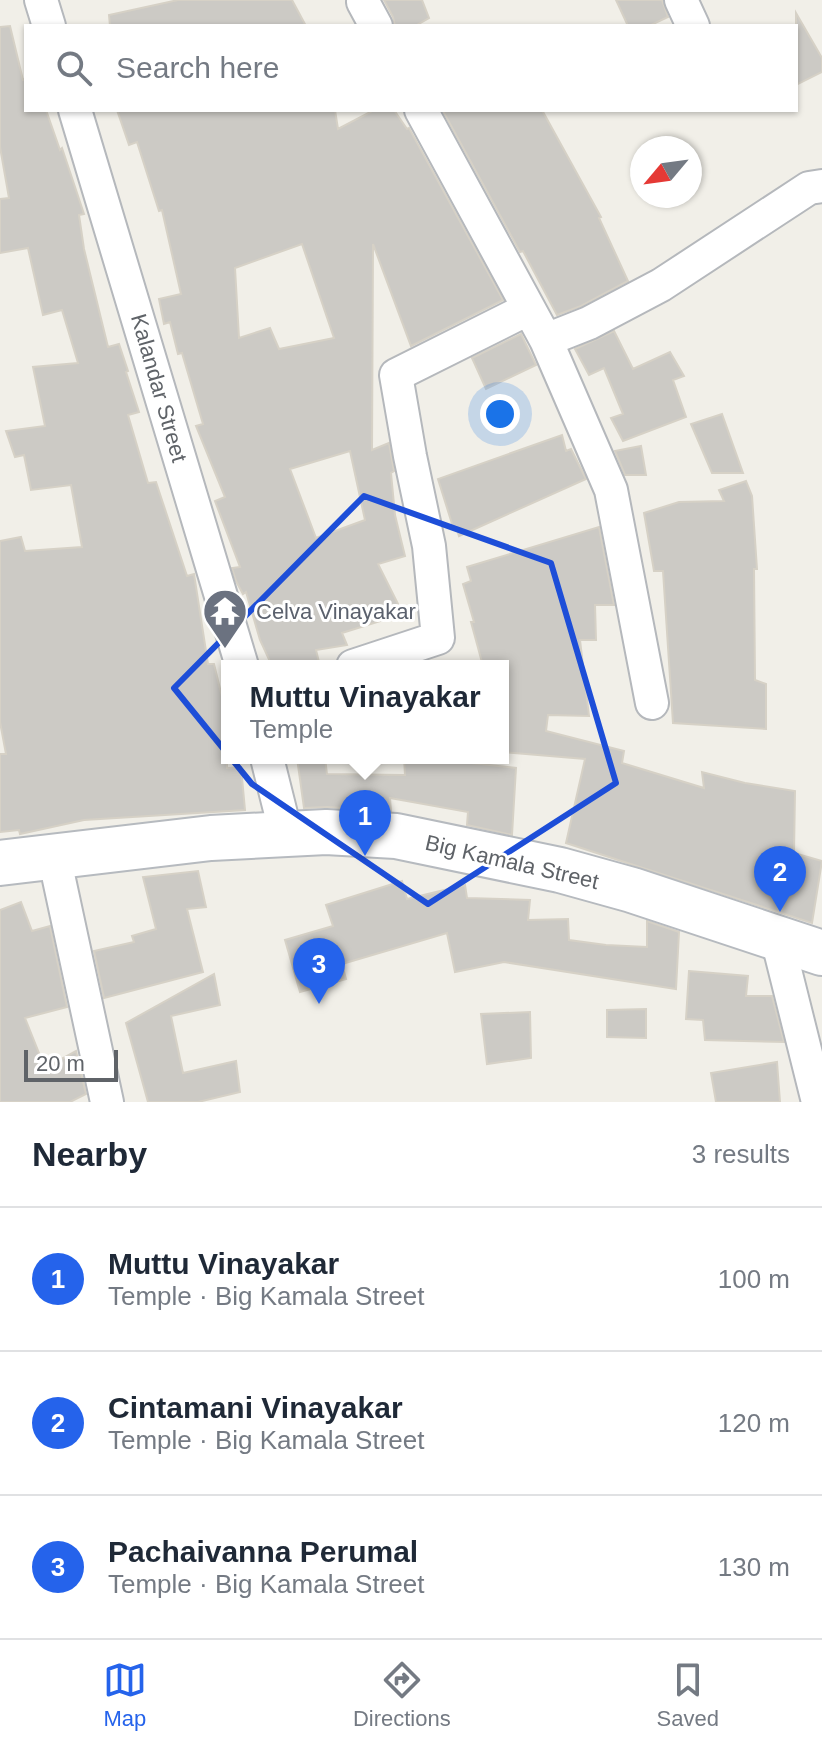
<!DOCTYPE html>
<meta charset="utf-8">
<style>
:root{--surface:#fff;--page:#f6f6f7;--text:#1f2937;--muted:#747a83;--line:#e0e1e3;--accent:#2563eb}
body{margin:0;font-family:Arial,sans-serif;background:var(--page);color:var(--text)}
.compass{position:absolute;left:630px;top:136px;width:72px;height:72px;border-radius:50%;background:var(--surface);box-shadow:0 2px 6px #0004;rotate:241deg}
.scale{position:absolute;left:24px;bottom:20px;width:94px;box-sizing:border-box;padding-left:8px;border:4px solid #5f6368;border-top:0;font-size:22px;line-height:28px;white-space:nowrap;color:#5f6368;-webkit-text-stroke:6px #fff;paint-order:stroke}
.you{position:absolute;left:500px;top:414px;width:28px;height:28px;margin:-20px;border:6px solid #fff;border-radius:50%;background:#1a73e8;box-shadow:0 0 0 12px #1a73e833}
.badge{display:grid;place-items:center;width:52px;height:52px;border-radius:50%;background:var(--accent);color:#fff;font-size:26px;font-weight:700}
.pin{position:absolute;translate:-50% -66px;filter:drop-shadow(0 2px 4px #0008)}
.pin::after{content:'';position:absolute;top:42px;width:28px;height:24px;background:inherit;clip-path:polygon(0 0,100% 0,50% 100%)}
.popup{position:absolute;left:221px;top:660px;width:288px;height:104px;box-sizing:border-box;display:grid;place-content:center;border-radius:0px;background:var(--surface);filter:drop-shadow(0 2px 6px #0005);font-size:26px;white-space:nowrap;color:var(--muted)}
.popup b{font-size:30px;color:var(--text)}
.popup::after{content:'';position:absolute;left:50%;top:100%;margin-left:-16px;border:16px solid transparent;border-top-color:var(--surface)}
.list{margin:0;padding:0;list-style:none}
h2{display:flex;justify-content:space-between;align-items:center;height:104px;margin:0;padding:0 32px;font-size:34px}
h2 small{font-size:26px;font-weight:400;color:var(--muted)}
.list li{display:grid;grid-template-columns:52px 1fr auto;gap:24px;align-items:center;box-sizing:border-box;height:144px;padding:0 32px;border-top:2px solid var(--line)}
.list b{display:block;font-size:30px;white-space:nowrap}
.list p{margin:0;font-size:26px;white-space:nowrap;color:var(--muted)}
.list em{font-size:26px;font-style:normal;color:var(--muted)}
.icon{flex:none;width:44px;height:44px;fill:none;stroke:currentColor;stroke-width:2;stroke-linecap:round;stroke-linejoin:round}
.map{position:relative;flex:none;width:822px;height:1102px;overflow:hidden}
.search{position:absolute;background:var(--surface);box-shadow:0 2px 6px #0004;left:24px;right:24px;top:24px;height:88px;display:flex;align-items:center;gap:20px;box-sizing:border-box;padding:0 28px;border-radius:0px;color:var(--muted);font-size:30px}
.sheet{height:536px;background:var(--surface)}
nav{display:flex;justify-content:space-around;align-items:center;box-sizing:border-box;height:112px;border-top:2px solid var(--line);background:var(--surface);font-size:22px;color:var(--muted)}
nav a{display:grid;justify-items:center;gap:4px}
nav .on{color:var(--accent)}
.map>svg:first-child{display:block}
</style>
<div class="map">
<svg width="822" height="1102" viewBox="0 0 822 1102">
<rect width="100%" height="100%" fill="#f1efe8"/>
<path fill="#cccac5" stroke="#d6d1c6" stroke-width="2" fill-rule="evenodd" d="M178 0H292L306 26H110L109 15Z
M384 0H422L429 18 415 26H395L393 17Z
M616 0H662L668 17 649 26H628Z
M796 13 822 58V72L796 85Z
M10 26 23 80 26 79V110H46L60 150 62 148 84 214 79 215 84 249 108 347 119 344 128 371 126 372 139 412 128 415 148 483 156 482 187 576 194 574 208 664H214L227 717V768L241 767 245 810 84 820 20 834 19 830 0 832V754H6L0 722V541L21 537 25 551 82 547 71 485 31 490 24 455 15 457 6 431 45 426 33 367 78 363 62 310 43 315 28 248 0 253V199L9 198 0 147V27Z
M117 110H335L338 129 374 110H394L407 129 409 128 503 300 411 346 373 244 372 450 389 443 394 471 391 473 395 515 405 556 378 564 403 614 342 633 347 645 316 650 320 666H272L260 640 246 592 243 594 236 581 232 568 240 567 215 501 225 497 196 426 203 424 182 353 178 354 170 322 164 324 159 299 181 294 162 210 159 211 137 142 129 145ZM302 244 334 338 279 349 270 328 239 338 235 268ZM350 451 365 520 316 538 290 469Z
M542 110 601 217 599 218 628 281 581 306 557 315 523 251 520 252 443 111Z
M614 331 633 369 670 352 684 376 673 380 686 417 623 441 611 418 623 414 604 368 589 375 575 349Z
M521 334 536 365 486 389 472 358Z
M722 414 743 473H712L691 424Z
M562 435 566 451 571 449 586 479 459 536 456 526 453 527 438 479Z
M641 446 646 475H625L615 451Z
M746 481 752 496 757 569H754L755 680 766 684V729L673 723 663 571H654L644 513 679 502 724 501 719 490Z
M599 527 614 605H595L596 640H580L589 716 548 715 546 731 624 751 622 763 704 788 702 772 745 783 795 791 794 853 822 861 812 923 566 843 585 759 503 752V666H483L471 622H474L463 584 471 581 467 567Z
M297 758H325L327 774 405 775 404 758H444V760L516 768 512 835 467 825 468 812 390 798 391 811 327 807 304 808Z
M198 871 206 907 187 909 203 972 104 998 94 951 134 942 132 936 156 929 143 877Z
M402 881 407 899 465 885 467 898 530 900 528 920 568 919 569 940 606 945 647 947V921L679 932 676 989 504 962 455 972 447 933 342 964 346 979 300 992 285 940 333 926 326 905Z
M21 902 32 931 50 926 67 1007 25 1018 45 1068 76 1051 86 1094 70 1102H0V910Z
M689 971 748 976 746 996H772L784 1042 705 1040 703 1020 686 1019Z
M214 974 220 1005 171 1016 183 1073 236 1061 240 1092 198 1102H148L126 1023Z
M646 1009V1038L607 1037V1010Z
M530 1012 531 1058 487 1064 481 1014Z
M777 1062 780 1102H716L711 1073Z"/>
<g fill="none" stroke-linecap="round" stroke-linejoin="round">
<g stroke="#b5b8bc" stroke-width="36">
<path id="minor" d="M41 0 49 26
M681 0 693 26
M363 2 376 26
M75 110 242 666
M421 110 546 340 611 490 652 703
M546 340 589 323 661 285 809 188 822 186
M353 666 438 638 429 546 410 456 396 375 528 309
M267 758 286 834
M54 856 107 1102
M777 938 818 1102"/>
</g>
<g stroke="#b6babf" stroke-width="48">
<path id="secondary" d="M0 863 211 838 326 832 396 836 560 870 632 890 822 953"/>
</g>
<use href="#minor" stroke="#fff" stroke-width="32"/>
<use href="#secondary" stroke="#fff" stroke-width="44"/>
</g>
<path fill="none" stroke="#1d4ed8" stroke-width="6" stroke-linejoin="round" d="M364 496 551 563 616 783 428 904 252 784 174 688Z"/>
<defs>
<g id="temple-pin" transform="scale(2.3)"><path d="M0 17L-7.5 6A9.5 9.5 0 1 1 7.5 6Z" fill="#6b7280" stroke="#fff"/><path d="M0-6L5-2H3V0L6.5 2.5H4V6H1.5V3h-3V6H-4V2.5H-6.5L-3 0V-2H-5Z" fill="#fff"/></g>
</defs>
<g fill-rule="evenodd">
<use href="#temple-pin" x="225" y="611"/>
</g>
<g text-anchor="middle" dominant-baseline="central" stroke-width="6" stroke-linejoin="round" paint-order="stroke">
<g font-size="22" fill="#5f6368" stroke="#fff">
<text transform="translate(159 388) rotate(74)">Kalandar Street</text>
<text transform="translate(512 862) rotate(13)">Big Kamala Street</text>
</g>
<g font-size="22" fill="#5b616d" stroke="#fff" text-anchor="start">
<text x="256" y="611">Celva Vinayakar</text>
</g>
</g>
</svg>
<svg class="compass" viewBox="-18 -18 36 36"><path d="M0-13l5 13h-10z" fill="#e53935"/><path d="M0 13l5-13h-10z" fill="#747a83"/></svg>
<div class="scale">20 m</div>
<div class="you"></div>
<div class="pin badge" style="left:365px;top:856px">1</div>
<div class="popup"><b>Muttu Vinayakar</b>Temple</div>
<div class="pin badge" style="left:780px;top:912px">2</div>
<div class="pin badge" style="left:319px;top:1004px">3</div>
<div class="search"><svg class="icon" aria-label="search" viewBox="0 0 24 24"><circle cx="10" cy="10" r="6"/><path d="M15 15l6 6"/></svg>Search here</div>
</div>
<section class="sheet">
<h2>Nearby<small>3 results</small></h2>
<ul class="list">
<li><span class="badge">1</span><div><b>Muttu Vinayakar</b><p>Temple · Big Kamala Street</p></div><em>100 m</em></li>
<li><span class="badge">2</span><div><b>Cintamani Vinayakar</b><p>Temple · Big Kamala Street</p></div><em>120 m</em></li>
<li><span class="badge">3</span><div><b>Pachaivanna Perumal</b><p>Temple · Big Kamala Street</p></div><em>130 m</em></li>
</ul>
</section>
<nav>
<a class="on"><svg class="icon" aria-label="map" viewBox="0 0 24 24"><path d="M3 6l6-2 6 2 6-2v14l-6 2-6-2-6 2zM9 4v14M15 6v14"/></svg>Map</a>
<a><svg class="icon" aria-label="directions" viewBox="0 0 24 24"><path d="M12 3l9 9-9 9-9-9zM9 14v-3h6M13 9l2 2-2 2"/></svg>Directions</a>
<a><svg class="icon" aria-label="saved" viewBox="0 0 24 24"><path d="M7 4h10v16l-5-4-5 4z"/></svg>Saved</a>
</nav>
